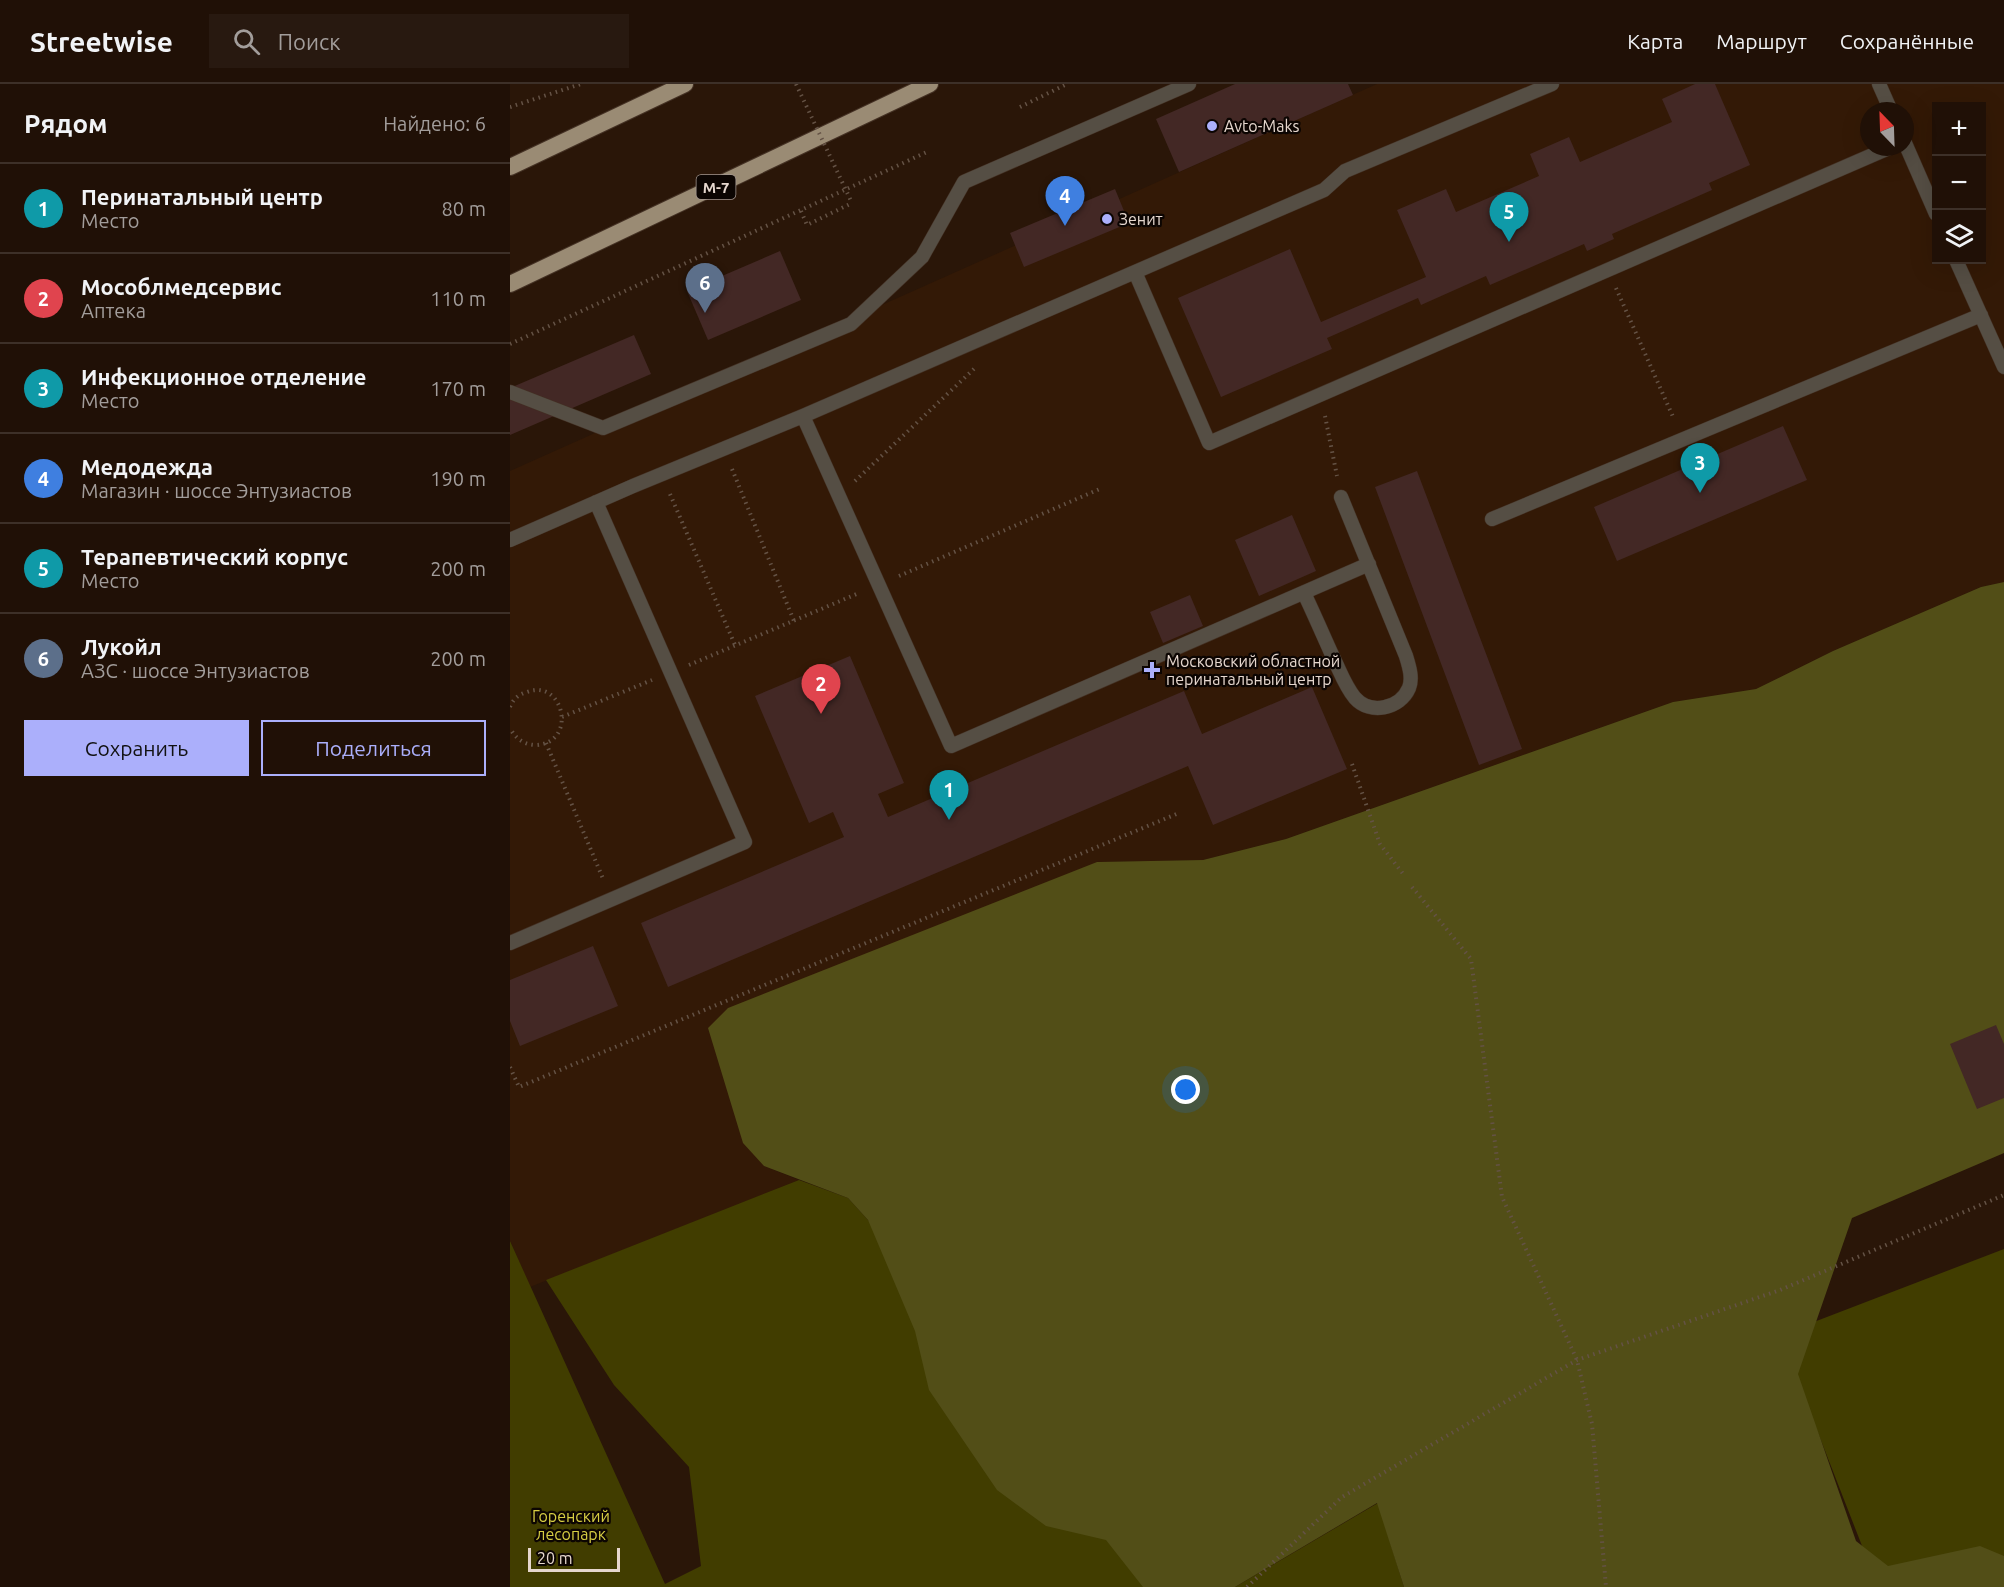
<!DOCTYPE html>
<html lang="ru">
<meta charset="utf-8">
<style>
:root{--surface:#201006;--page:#281910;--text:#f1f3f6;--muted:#a29d9b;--line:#3d3028;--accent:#abaffb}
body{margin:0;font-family:Ubuntu,sans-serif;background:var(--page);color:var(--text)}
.controls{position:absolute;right:18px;top:18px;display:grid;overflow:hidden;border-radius:0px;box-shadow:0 6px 24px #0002}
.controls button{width:54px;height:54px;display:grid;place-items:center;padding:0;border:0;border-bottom:2px solid var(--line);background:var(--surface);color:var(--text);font:30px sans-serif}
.compass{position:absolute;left:1350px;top:18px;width:54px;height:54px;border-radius:50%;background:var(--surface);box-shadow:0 6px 24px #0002;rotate:337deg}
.scale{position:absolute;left:18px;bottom:15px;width:92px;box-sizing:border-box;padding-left:6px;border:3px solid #e6d7ce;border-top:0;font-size:16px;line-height:21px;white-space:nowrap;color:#e6d7ce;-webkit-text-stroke:4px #0c0502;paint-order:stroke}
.you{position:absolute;left:676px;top:1006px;width:21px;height:21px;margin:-15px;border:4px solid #fff;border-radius:50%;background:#1a73e8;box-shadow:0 0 0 9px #1a73e833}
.badge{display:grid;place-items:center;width:39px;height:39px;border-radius:50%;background:var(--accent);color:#fff;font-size:20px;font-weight:700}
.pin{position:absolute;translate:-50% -50px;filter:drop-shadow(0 2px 3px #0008)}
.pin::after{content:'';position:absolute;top:32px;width:21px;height:18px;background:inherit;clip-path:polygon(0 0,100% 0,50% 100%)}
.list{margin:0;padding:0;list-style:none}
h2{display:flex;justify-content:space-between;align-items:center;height:78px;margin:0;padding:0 24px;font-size:26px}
h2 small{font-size:20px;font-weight:400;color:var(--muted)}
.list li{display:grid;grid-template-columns:39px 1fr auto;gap:18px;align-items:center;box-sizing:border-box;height:90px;padding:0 24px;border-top:2px solid var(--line)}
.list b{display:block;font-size:22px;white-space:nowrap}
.list p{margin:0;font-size:20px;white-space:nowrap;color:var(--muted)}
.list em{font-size:20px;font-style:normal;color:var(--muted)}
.actions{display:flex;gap:12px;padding:18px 24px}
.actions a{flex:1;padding:14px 0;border:2px solid var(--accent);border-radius:0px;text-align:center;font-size:21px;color:var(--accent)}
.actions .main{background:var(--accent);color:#111}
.icon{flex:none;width:33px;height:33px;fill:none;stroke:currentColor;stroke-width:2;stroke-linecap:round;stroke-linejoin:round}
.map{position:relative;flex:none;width:1494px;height:1503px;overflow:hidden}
header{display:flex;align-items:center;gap:36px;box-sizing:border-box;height:84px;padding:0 30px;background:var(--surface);border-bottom:2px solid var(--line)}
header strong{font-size:28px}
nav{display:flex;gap:33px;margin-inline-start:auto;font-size:21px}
.search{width:420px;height:54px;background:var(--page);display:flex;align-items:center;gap:15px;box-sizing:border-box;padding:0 21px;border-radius:0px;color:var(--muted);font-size:22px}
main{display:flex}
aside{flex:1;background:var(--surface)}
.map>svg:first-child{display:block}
</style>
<header>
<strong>Streetwise</strong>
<div class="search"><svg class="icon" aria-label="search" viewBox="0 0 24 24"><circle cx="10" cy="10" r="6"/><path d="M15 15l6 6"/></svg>Поиск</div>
<nav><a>Карта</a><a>Маршрут</a><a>Сохранённые</a></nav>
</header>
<main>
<aside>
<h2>Рядом<small>Найдено: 6</small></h2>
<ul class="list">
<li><span class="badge" style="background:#0f9aa8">1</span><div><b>Перинатальный центр</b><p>Место</p></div><em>80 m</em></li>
<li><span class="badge" style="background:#e0444e">2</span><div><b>Мособлмедсервис</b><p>Аптека</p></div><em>110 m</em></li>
<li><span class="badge" style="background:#0f9aa8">3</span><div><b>Инфекционное отделение</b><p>Место</p></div><em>170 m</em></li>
<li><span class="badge" style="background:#3f7fe0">4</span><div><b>Медодежда</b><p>Магазин · шоссе Энтузиастов</p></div><em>190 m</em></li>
<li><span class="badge" style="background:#0f9aa8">5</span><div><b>Терапевтический корпус</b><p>Место</p></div><em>200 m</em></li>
<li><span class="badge" style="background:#5c6f8a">6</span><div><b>Лукойл</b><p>АЗС · шоссе Энтузиастов</p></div><em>200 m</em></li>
</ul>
<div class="actions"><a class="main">Сохранить</a><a>Поделиться</a></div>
</aside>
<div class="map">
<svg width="1494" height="1503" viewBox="0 0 1494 1503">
<rect width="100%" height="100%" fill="#2a1608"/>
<path fill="#331906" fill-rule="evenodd" d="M867 0H1494V498L1471 503 1323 567 1246 605 1163 618 776 755 693 776 587 778 254 1082 289 1096 20 1203 0 1157V387ZM1426 22H1472V176H1426ZM1359 27H1395V63H1359Z"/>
<path fill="#413d00" d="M289 1096 338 1114 358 1136 640 1503H0V1157L155 1500 191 1482 179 1383 104 1301 36 1196Z
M1494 1165V1503H1368L1270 1251Z
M868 1419 894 1503H725Z"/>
<path fill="#524e17" d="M1494 498V1069L1342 1134 1288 1290 1346 1457 1378 1482 1470 1462 1494 1472V1503H894L867 1419 725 1503H633L596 1456 536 1442 487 1406 419 1306 405 1247 358 1136 338 1114 254 1082 233 1059 198 944 218 924 587 778 693 776 776 755 1163 618 1246 605 1323 567 1471 503Z"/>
<path fill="#432825" d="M725 0H838L843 11 669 88 646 35Z
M1185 0H1205L1240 81 1199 99 1202 106 1102 150 1104 155 1077 167 1074 160 980 201 976 192 911 221 908 214 817 254 822 265 711 313 668 214 780 165 811 238 916 193 887 126 936 105 946 128 1029 92 1020 70 1059 53 1070 78 1162 38 1152 15Z
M605 105 619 139 514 183 500 149Z
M270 167 291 216 198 256 177 207Z
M124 251 141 290 0 351V304Z
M1273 342 1297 396 1107 477 1084 423Z
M907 387 1012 665 969 681 865 403Z
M782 431 806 487 749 512 725 456Z
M680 511 693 542 653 559 640 528Z
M340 572 394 699 368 710 378 733 674 607 692 650 802 603 837 685 703 741 678 682 158 903 131 839 334 753 323 728 299 739 245 612Z
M83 862 108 922 10 962 0 937V896Z
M1486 941 1494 960V1014L1467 1025 1440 960Z"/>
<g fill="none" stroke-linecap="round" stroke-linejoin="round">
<g stroke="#443124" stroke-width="15">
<path id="service" d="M1369 0 1381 27
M1395 59 1426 130
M1446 176 1494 283
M625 188 699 359 1381 63
M0 308 93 344 341 240 412 173 454 98 679 0
M293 332 441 662 859 480
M982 435 1471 231
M0 456 123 402 293 332 814 106 835 87 1042 0
M794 509C804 530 813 551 823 573 830 587 835 602 845 614 860 631 890 625 899 604 903 594 899 582 896 572L831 413
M0 859 235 758 86 418"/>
</g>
<g stroke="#443124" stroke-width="18">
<path id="trunk" d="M0 83 175 0
M0 200 420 0"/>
</g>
<path stroke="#645245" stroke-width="4" stroke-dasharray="1.5 4.5" stroke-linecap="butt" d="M0 23 71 0
M510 23 557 0
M291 127 297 141 342 119
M1106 204 1164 335
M0 260 417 68
M815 332 827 392
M222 385 284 537
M345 397 466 283
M160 410 225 561
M389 492 592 404
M179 581 349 509
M0 623C3 615 9 610 17 608 54 594 68 659 26 661 14 661 5 654 0 644
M52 633 142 596
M36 659 94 797
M842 680 870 760 894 791
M902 803 961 875 992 1113 1067 1276 1082 1340 1096 1503
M0 983 9 1003 669 729
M737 1503 832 1413 1067 1276 1270 1206 1494 1111"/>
<use href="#service" stroke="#554e44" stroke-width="14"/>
<use href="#trunk" stroke="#9a8b74" stroke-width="16"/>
<path stroke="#645245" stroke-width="4" stroke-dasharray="1.5 4.5" stroke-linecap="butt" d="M286 0 342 119"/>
</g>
<g fill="#abaffb" stroke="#0c0502" stroke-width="2">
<circle cx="702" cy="42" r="6"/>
<circle cx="597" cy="135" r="6"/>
<path d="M639 577h6v6h6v6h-6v6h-6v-6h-6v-6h6z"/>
</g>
<g text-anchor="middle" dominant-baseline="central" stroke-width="4.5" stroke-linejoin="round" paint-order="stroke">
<rect fill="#0c0502" stroke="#a59891" stroke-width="1.5" x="186.5" y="91" width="39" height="24" rx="4.5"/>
<g font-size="15" font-weight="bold" fill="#e6d7ce">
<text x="206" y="103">М-7</text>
</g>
<g font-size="16" fill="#e6d7ce" stroke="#0c0502" text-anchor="start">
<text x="714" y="42">Avto-Maks</text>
<text x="609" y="135">Зенит</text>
<text x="656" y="577">Московский областной<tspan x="656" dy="18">перинатальный центр</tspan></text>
</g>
<g font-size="16" fill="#d7ce43" stroke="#0c0502">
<text x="61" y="1432">Горенский<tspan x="61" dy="18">лесопарк</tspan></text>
</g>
</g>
</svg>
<div class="controls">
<button>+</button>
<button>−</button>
<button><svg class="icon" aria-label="layers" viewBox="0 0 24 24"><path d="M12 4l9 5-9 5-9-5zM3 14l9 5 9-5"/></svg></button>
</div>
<svg class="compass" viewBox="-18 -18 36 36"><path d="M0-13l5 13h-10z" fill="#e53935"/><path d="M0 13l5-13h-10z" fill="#a29d9b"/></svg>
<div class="scale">20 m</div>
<div class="you"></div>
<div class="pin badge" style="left:439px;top:736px;background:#0f9aa8">1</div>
<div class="pin badge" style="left:311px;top:630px;background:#e0444e">2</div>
<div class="pin badge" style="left:1190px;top:409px;background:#0f9aa8">3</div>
<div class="pin badge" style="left:555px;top:142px;background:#3f7fe0">4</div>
<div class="pin badge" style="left:999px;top:158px;background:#0f9aa8">5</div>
<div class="pin badge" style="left:195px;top:229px;background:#5c6f8a">6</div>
</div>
</main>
